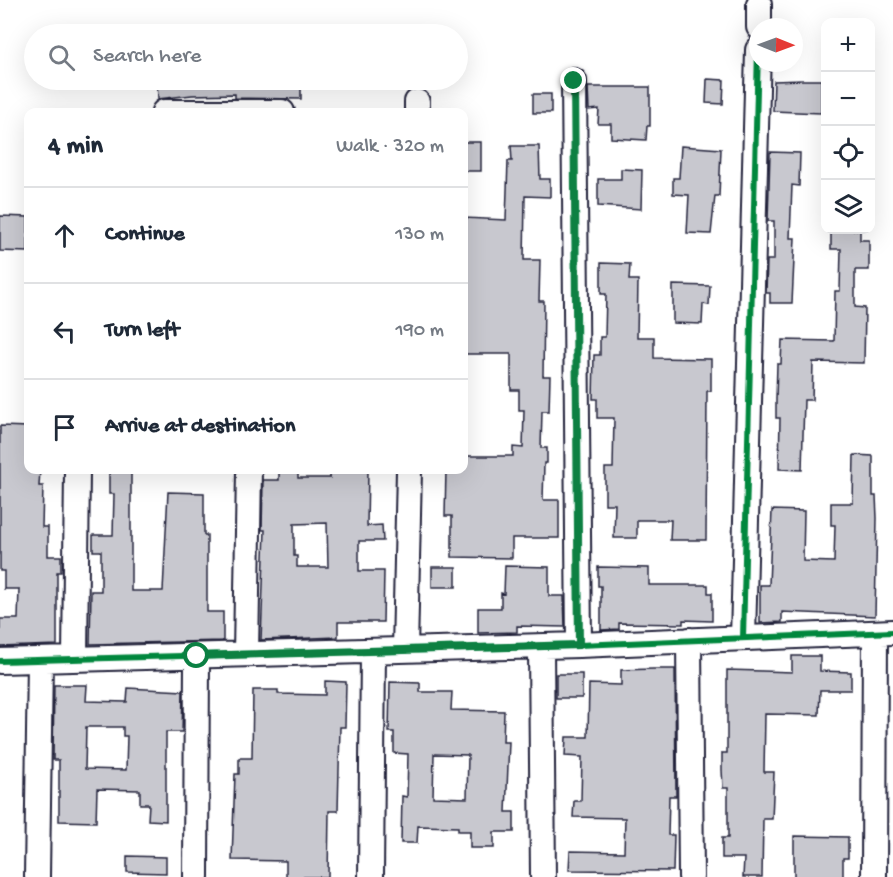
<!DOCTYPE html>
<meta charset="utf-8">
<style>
:root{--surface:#fff;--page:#f6f6f7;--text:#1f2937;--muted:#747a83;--line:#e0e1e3}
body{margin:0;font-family:"Gochi Hand",sans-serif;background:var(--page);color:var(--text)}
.controls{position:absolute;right:18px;top:18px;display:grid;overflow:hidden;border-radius:12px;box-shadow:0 6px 24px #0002}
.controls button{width:54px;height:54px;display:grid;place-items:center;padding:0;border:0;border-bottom:2px solid var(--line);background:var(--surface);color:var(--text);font:30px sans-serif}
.compass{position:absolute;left:749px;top:18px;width:54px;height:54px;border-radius:50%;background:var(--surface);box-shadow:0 6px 24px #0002;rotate:91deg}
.stop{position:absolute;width:18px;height:18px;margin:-14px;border:4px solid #0b8043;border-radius:50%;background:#fff}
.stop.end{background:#0b8043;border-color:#fff;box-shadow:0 2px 6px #0008}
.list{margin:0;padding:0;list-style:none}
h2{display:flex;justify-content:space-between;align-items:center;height:78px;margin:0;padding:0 24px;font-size:26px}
h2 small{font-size:20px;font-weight:400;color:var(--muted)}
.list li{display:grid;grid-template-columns:39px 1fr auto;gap:18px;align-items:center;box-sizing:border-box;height:96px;padding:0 24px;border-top:2px solid var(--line)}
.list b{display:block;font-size:22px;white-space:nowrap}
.list em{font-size:20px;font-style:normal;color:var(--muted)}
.icon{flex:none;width:33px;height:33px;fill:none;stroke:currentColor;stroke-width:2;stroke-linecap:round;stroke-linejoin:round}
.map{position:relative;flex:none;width:893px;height:877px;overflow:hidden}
.search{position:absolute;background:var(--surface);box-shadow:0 6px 24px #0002;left:24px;top:24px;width:444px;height:66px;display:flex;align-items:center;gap:15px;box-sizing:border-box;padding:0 21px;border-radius:33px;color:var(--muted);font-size:22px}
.panel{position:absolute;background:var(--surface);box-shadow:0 6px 24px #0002;left:24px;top:108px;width:444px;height:366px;border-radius:12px}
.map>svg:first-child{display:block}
</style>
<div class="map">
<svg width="893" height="877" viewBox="0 0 893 877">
<rect width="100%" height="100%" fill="#fff"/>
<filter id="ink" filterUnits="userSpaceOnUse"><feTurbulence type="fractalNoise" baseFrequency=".0167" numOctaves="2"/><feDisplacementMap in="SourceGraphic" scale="12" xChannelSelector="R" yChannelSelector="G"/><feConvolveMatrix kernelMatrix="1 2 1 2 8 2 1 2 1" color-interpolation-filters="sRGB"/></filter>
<g filter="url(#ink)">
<path fill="#c8c8cf" stroke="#22223b" stroke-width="1.5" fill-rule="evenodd" d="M707 79 724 80 723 104 706 103Z
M157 80H301V99L235 98V94L192 95 158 99Z
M803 80H821V113L773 111 774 81Z
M588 87H650V126H647L646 140 611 138V124H598L599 109 589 110Z
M533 94H551V113H533Z
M464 142H481V171H464Z
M511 146H539L540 179H550V197L525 196 524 260H540L539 301H544L543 376H550L549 411H542L541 448H547V463H544L543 500H559V538H512V558L452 557V516H445L446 470H464V456H513V447L523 448 524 410H519V390H511V354H464V218L506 220 508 161H512Z
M681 146 721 149 719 196H715L711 234 687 233 689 195 673 194V178H679Z
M770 152 800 153 799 186 792 185 790 238H795L792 303H770V293H766L767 260H774V221H768Z
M621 169 642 170 641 209 598 206V179H621Z
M0 216 28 217V252L0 251Z
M831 230H860V240H869V270H855V307L865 308 864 363 813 362 812 400H804L802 470 779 469 780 418H776V399L777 364H781L782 340 834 341 835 291H840L841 249H831Z
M601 263 630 264 629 280H638L637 337H654V358L711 359V391H707L706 540H670L671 520H637V538H614L615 504H605V468H613L614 418H597V399H593L594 355H600V337H605L606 294H601Z
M673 285 710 286 709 305 703 304 702 324 673 323Z
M0 426 28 427V470H40L39 486H43L42 527H48V556H61V572H57V645L0 647V619H18L19 589H4V571H0Z
M854 455 873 456V496H876L877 518 875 616 782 612V622L760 623V585H769L772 510 804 511 803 561 834 562 835 525H831V503H853Z
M109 470H131V591H163L168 492 204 493V535H207V612H223V641L90 644 91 591H101V551H93V535H113L114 494H109Z
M279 470H298V478H330V470H368L367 526 382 525 383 541H359V571H384L383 622H338V637L261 640 265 530H262L263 480H279ZM327 523 328 567H297V556H294V524Z
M505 566 549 567V596H564L565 627 517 626V632L478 633V608H501V593L504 594Z
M432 567H456V587H432Z
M598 567 649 568V585H708V593H712V621L683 620V624L619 623V629L601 630V586H598Z
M792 656H820V671L851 672V690H820L819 715 765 714 764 772H774L772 819H763L762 877H743L744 858H722V838H728V788H723L722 770V753H727V670L792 672Z
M653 669H675L676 796H669L668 835H674L673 871 569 870 570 851 624 852 625 818 573 817 574 801H581L582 757 565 756 566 737H588L589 684 621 685V670Z
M556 674H582V698H556Z
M325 681 346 682 345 727H340L338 811H329L328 877H286V861L232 860 235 774H239V758H252L253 690H278V694L325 695Z
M390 682 420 683V692H452L451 710 504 711 503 742H509L506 812H514V832H494V848H470V831H458V827L418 826 417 843H401L402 796 407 797 408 754 394 753V732H389ZM434 754 468 755 467 798 433 797Z
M54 685H87L86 701 127 702 128 688 183 691 182 732H166V821L148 820 149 804H140V790L97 789 96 822 59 821V760H53ZM86 727H123V736H127L126 770 85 769Z
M794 836 848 837V858H843V877H794Z
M127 856 166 857V873L127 872Z"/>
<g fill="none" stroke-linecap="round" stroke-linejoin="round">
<g stroke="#22223b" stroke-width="28">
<path id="minor" d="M759 27V4
M574 81 579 645
M164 112H282
M417 112V102
M743 638 758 50
M689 640 691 877
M541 647 543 877
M405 650 409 470
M246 654 249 470
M75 659 77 470
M0 661 579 645 893 632
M37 877 40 660
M196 877 197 656
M371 877 373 651
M874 877 875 633"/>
</g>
<use href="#minor" stroke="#fff" stroke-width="24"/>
<g stroke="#fff" stroke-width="10">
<path id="cycleway" d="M743 638 758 50
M0 661 579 645 893 632"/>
</g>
<use href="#cycleway" stroke="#00873e" stroke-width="6"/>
</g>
</g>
<g fill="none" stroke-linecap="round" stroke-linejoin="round" filter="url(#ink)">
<path stroke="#0b8043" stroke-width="8" d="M197 656 579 645 574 81"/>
</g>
</svg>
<div class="controls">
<button>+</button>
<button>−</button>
<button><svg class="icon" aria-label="locate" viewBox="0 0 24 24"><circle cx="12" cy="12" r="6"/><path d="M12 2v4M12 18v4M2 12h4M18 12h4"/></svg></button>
<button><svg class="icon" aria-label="layers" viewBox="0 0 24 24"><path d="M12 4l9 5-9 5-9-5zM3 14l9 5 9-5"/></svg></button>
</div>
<svg class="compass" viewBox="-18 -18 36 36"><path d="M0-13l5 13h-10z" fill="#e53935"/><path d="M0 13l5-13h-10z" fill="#747a83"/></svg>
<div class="stop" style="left:197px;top:656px"></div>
<div class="stop end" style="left:574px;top:81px"></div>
<div class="search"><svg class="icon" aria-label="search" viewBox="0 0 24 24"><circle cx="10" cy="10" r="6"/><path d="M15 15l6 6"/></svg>Search here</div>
<section class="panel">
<h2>4 min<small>Walk · 320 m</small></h2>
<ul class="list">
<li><svg class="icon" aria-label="ahead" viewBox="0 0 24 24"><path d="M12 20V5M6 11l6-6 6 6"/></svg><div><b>Continue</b></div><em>130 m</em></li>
<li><svg class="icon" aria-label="left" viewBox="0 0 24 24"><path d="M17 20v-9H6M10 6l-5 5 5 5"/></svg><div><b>Turn left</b></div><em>190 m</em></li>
<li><svg class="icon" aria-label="arrive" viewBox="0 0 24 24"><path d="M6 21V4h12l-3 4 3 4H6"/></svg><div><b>Arrive at destination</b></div></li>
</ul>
</section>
</div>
